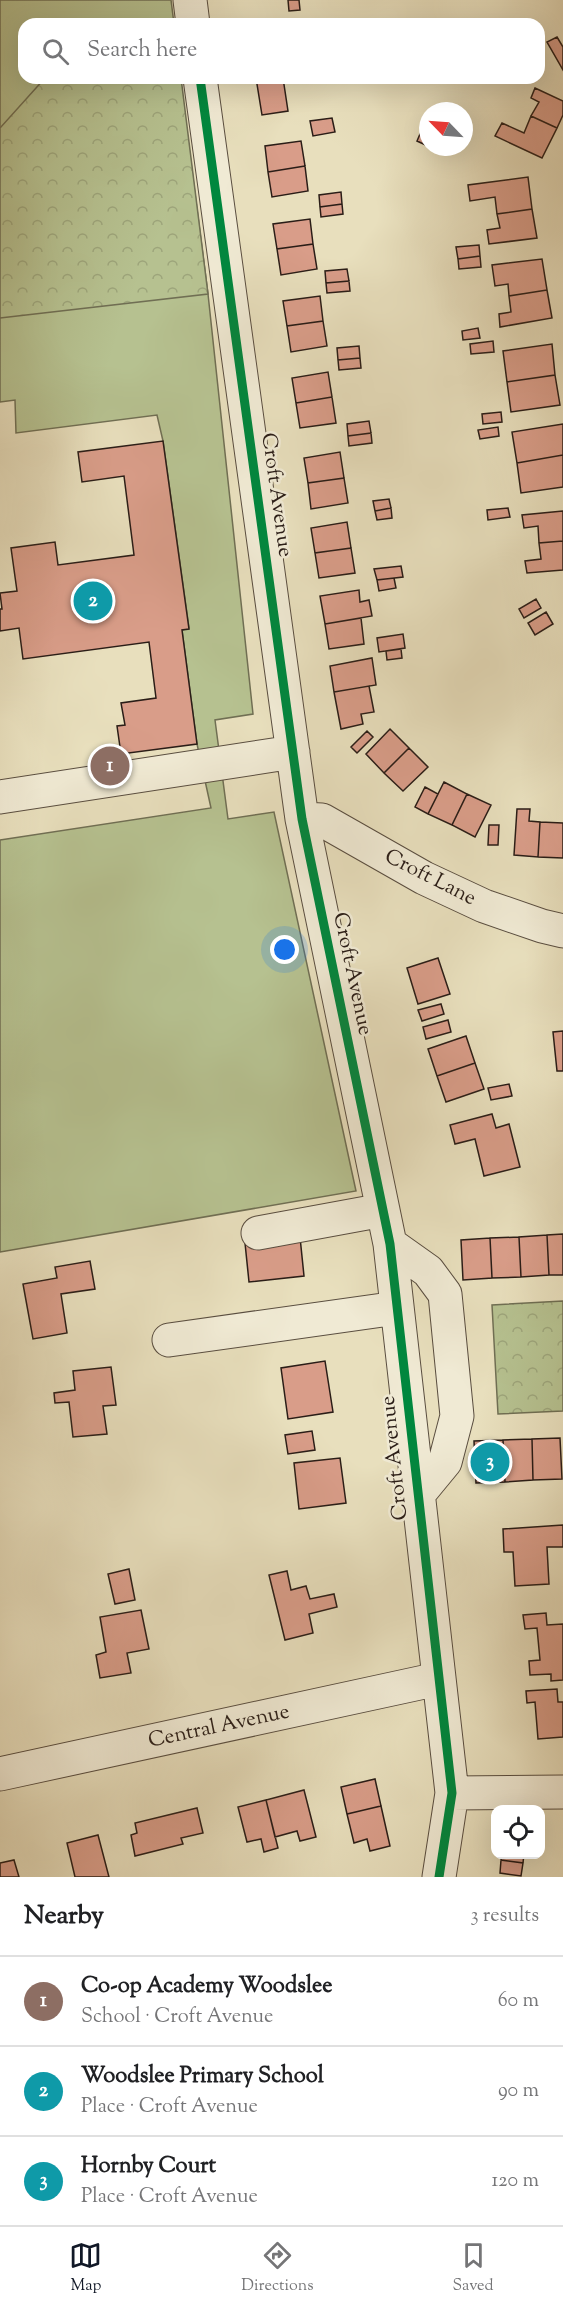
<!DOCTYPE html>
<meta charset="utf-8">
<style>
:root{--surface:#fff;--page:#f6f6f6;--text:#202124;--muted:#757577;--line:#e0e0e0;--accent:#111827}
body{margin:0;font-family:"Sorts Mill Goudy",serif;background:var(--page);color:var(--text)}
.controls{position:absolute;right:18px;bottom:18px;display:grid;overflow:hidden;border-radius:12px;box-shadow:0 6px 24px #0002}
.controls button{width:54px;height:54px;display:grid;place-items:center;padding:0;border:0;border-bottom:2px solid var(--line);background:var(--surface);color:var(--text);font:30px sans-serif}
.compass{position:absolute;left:419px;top:102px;width:54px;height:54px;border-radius:50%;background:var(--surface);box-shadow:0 6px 24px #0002;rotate:295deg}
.you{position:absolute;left:285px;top:950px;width:21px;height:21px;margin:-15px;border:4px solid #fff;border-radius:50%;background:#1a73e8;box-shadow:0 0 0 9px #1a73e833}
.badge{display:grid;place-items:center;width:39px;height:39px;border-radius:50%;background:var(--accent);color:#fff;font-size:20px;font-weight:700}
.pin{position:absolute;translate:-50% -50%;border:3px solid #fff;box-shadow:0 2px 6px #0006}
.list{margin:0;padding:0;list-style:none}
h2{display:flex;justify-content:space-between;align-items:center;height:78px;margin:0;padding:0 24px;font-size:26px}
h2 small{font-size:20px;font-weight:400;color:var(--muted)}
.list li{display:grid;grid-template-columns:39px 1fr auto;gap:18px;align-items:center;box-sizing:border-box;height:90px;padding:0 24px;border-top:2px solid var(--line)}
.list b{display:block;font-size:22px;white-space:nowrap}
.list p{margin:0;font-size:20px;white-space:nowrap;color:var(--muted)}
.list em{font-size:20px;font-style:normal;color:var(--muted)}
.icon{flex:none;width:33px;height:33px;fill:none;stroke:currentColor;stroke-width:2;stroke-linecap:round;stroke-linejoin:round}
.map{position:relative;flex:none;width:563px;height:1877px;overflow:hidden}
.search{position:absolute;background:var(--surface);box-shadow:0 6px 24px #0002;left:18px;right:18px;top:18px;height:66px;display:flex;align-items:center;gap:15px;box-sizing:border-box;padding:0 21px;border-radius:18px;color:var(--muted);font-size:22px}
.sheet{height:348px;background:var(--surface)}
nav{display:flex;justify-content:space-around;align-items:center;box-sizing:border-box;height:84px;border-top:2px solid var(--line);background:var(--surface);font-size:16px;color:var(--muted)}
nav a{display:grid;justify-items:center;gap:3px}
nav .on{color:var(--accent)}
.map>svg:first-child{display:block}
</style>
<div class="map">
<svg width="563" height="1877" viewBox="0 0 563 1877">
<defs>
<pattern id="forest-crowns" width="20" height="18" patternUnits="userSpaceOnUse" patternTransform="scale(1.5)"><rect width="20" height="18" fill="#b6c190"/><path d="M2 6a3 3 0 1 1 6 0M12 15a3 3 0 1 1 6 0" fill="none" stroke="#9da57b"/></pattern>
</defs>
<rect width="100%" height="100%" fill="#e8dfbd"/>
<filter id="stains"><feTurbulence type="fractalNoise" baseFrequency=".00333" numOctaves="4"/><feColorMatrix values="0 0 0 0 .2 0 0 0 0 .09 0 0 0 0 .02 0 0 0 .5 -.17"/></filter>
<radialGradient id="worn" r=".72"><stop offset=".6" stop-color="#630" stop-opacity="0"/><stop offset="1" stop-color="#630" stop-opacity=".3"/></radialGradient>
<path fill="#b6c190" stroke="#706f54" stroke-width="1.5" d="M0 0H171L174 24H24V78H180L208 294 253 714 215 720 228 819 274 812 356 1191 0 1252V840L211 808 197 744 182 630 189 628 163 441 157 415 16 433 15 400 0 402Z"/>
<path fill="url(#forest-crowns)" stroke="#706f54" stroke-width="1.5" d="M45 78H181L208 294 0 318V128Z
M563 1301V1411L498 1414 492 1305Z"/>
<path fill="#d99d89" stroke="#2a1d17" stroke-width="1.5" d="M288 0H299L300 10 289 11Z
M557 37 563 47V70L547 42Z
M256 78H283L288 111 262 115Z
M535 88 563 101V115L557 128 531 116 539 102 531 98Z
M531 116 557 128 542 158 495 136 502 123 524 133Z
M332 118 335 132 313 136 310 121Z
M423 127 428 129V146L417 141Z
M301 141 305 166 268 172 265 146Z
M305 166 308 191 272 197 268 172Z
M528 177 532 209 497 214 495 197 470 201 468 185Z
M341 192 342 204 320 207 319 195Z
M342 204 343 214 321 217 320 207Z
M532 209 537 238 489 244 487 230 500 228 497 214Z
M310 219 313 244 277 249 273 224Z
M313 244 317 269 281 275 277 249Z
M479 245 480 256 458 259 456 247Z
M480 256 481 267 459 269 458 259Z
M542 259 547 290 509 296 508 284 495 286 492 265Z
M347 269 349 281 326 283 325 271Z
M349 281 350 291 327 293 326 283Z
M547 290 552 318 500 327 499 314 511 312 509 296Z
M320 296 323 321 287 326 283 301Z
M323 321 327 346 291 352 287 326Z
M478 328 480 338 463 340 462 331Z
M493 341 494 352 471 354 470 344Z
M552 344 555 375 507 382 503 351Z
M359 346 360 358 338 360 337 348Z
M360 358 361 368 339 370 338 360Z
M328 372 332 397 296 403 292 378Z
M555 375 560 405 511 412 507 382Z
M332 397 336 423 300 428 296 403Z
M501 412 502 422 483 424 482 414Z
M369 421 371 433 348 436 347 424Z
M563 424V455L517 463 512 432Z
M498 427 499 436 480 439 478 430Z
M371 433 372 443 349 446 348 436Z
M163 441 189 629 182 630 197 744 121 754 117 726 125 725 121 703 156 698 149 642 23 659 19 628 0 631V609H2L0 593 17 591 11 548 55 542 58 565 134 555 124 476 82 482 78 452Z
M340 452 344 478 308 483 304 458Z
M563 455V487L521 493 517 463Z
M344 478 348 503 311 509 308 483Z
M389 499 391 508 375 511 373 501Z
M391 508 392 518 377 520 375 511Z
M508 508 510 517 488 520 487 510Z
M563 511V541L539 543 538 526 524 528 522 515Z
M347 522 351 548 315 553 311 528Z
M563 541V570L527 573 525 561 541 559 539 543Z
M351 548 355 573 319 578 315 553Z
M401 566 403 577 377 580 374 569Z
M394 578 396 588 379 591 377 580Z
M359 590 360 602 369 600 372 616 325 624 320 596Z
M536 599 541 608 524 618 519 609Z
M546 612 553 624 535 635 528 623Z
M361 618 364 644 329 649 325 624Z
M403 634 405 648 379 652 377 638Z
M401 649 402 658 387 660 386 651Z
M372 658 376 685 334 692 330 666Z
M369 686 374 712 361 714 363 724 341 729 334 692Z
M390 729 409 748 384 773 366 754Z
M367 731 373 737 357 753 351 747Z
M409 748 428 767 403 791 384 773Z
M444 782 467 794 452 825 428 814Z
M425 787 438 794 428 814 415 807Z
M467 794 491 805 475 837 452 825Z
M517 809H530L529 821 540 822 538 857 514 855Z
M540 822 563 823V858L538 857Z
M489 825H499L498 845H488Z
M438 958 450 994 418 1004 407 968Z
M441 1004 444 1014 422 1021 418 1010Z
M448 1020 451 1032 426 1039 423 1027Z
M563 1031V1071H557L553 1032Z
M466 1036 475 1063 437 1076 428 1049Z
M475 1063 484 1089 446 1102 437 1076Z
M509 1084 512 1096 491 1100 488 1088Z
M492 1114 496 1128 509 1124 520 1167 484 1176 475 1139 455 1144 450 1125Z
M563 1234V1275H549L547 1235Z
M547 1235 549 1275 521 1277 519 1237Z
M300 1237 304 1276 249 1282 245 1243Z
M519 1237 521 1277 492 1278 490 1238Z
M490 1238 492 1278 463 1280 461 1240Z
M90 1261 95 1289 61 1294 67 1333 33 1339 23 1284 57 1278 55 1267Z
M325 1361 333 1412 288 1419 281 1368Z
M111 1367 116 1405 103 1406 107 1434 73 1437 69 1402 55 1403 54 1393 75 1390 73 1371Z
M312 1431 315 1450 288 1454 285 1435Z
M560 1438 562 1479 533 1480 532 1439Z
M532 1439 533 1480 505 1482 503 1440Z
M503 1440 505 1482 476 1483 474 1441Z
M340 1458 346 1503 299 1509 294 1463Z
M563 1525V1547H547L549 1584 515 1586 513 1552H504L503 1529Z
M129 1569 135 1600 115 1604 108 1574Z
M287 1571 291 1590 306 1586 310 1599 334 1594 337 1607 309 1614 313 1633 285 1640 269 1575Z
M141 1610 149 1649 127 1653 131 1673 100 1678 96 1655 106 1652 100 1617Z
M546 1613 547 1625 563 1624V1680L551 1681V1674L530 1675 529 1661 540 1660 537 1628 525 1629 523 1615Z
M557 1689 558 1702H563V1737L538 1739 535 1702 527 1703 526 1691Z
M375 1779 381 1806 347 1814 341 1787Z
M304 1790 316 1837 300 1841 297 1831 275 1837 266 1800Z
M266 1800 278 1848 264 1852 261 1839 247 1842 238 1807Z
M381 1806 390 1846 370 1851 367 1839 354 1843 347 1814Z
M197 1808 203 1833 181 1838 183 1844 135 1856 131 1835 137 1833 135 1823Z
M98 1835 109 1877H75L67 1843Z
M502 1854H524L523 1863 501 1860Z
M14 1860 19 1877H0V1863Z
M501 1860 523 1863 521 1876 500 1873Z"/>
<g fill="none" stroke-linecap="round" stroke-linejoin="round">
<g stroke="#5a4e40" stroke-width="35">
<path id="minor" d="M190 0 193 24
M200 78 302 819 390 1244 452 1793 439 1877
M0 797 293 752
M302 819 322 820 424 878 484 906 542 926 563 931
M258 1233 383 1210
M390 1244 428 1271 445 1294 457 1416 445 1462 417 1496
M169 1340 397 1308
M0 1774 438 1679
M452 1793 563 1792"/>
</g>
<use href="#minor" stroke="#f0ead4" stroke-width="33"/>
<g stroke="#f0ead4" stroke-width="13">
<path id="cycleway" d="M200 78 302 819 390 1244 452 1793 439 1877"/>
</g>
<use href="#cycleway" stroke="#00873e" stroke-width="9"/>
</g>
<g text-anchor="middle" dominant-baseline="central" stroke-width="5" stroke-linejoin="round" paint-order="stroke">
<g font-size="21" fill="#2a1d17" stroke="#f0ead4">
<text transform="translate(276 495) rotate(82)">Croft Avenue</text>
<text transform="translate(430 878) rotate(27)">Croft Lane</text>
<text transform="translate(352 974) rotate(78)">Croft Avenue</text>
<text transform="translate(395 1458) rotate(-96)">Croft Avenue</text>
<text transform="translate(219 1727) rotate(-12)">Central Avenue</text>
</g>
</g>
<rect width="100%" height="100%" filter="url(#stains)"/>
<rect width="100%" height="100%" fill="url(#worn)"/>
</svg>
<div class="controls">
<button><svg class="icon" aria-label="locate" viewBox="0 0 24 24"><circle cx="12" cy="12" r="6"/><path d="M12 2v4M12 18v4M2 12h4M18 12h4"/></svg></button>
</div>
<svg class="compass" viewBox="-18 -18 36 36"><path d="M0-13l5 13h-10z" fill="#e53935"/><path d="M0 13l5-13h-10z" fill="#757577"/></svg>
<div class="you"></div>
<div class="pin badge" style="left:110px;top:766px;background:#8d6e63">1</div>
<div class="pin badge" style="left:93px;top:601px;background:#0f9aa8">2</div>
<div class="pin badge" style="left:490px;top:1462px;background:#0f9aa8">3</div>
<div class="search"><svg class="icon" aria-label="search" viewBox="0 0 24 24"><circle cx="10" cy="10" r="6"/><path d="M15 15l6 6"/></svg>Search here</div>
</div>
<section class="sheet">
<h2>Nearby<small>3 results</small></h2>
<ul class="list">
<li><span class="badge" style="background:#8d6e63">1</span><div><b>Co-op Academy Woodslee</b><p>School · Croft Avenue</p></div><em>60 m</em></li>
<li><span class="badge" style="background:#0f9aa8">2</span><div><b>Woodslee Primary School</b><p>Place · Croft Avenue</p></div><em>90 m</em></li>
<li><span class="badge" style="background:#0f9aa8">3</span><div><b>Hornby Court</b><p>Place · Croft Avenue</p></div><em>120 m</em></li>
</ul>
</section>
<nav>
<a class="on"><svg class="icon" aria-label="map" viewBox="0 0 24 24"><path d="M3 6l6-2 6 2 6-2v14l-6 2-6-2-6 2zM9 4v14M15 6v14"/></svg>Map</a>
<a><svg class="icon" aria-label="directions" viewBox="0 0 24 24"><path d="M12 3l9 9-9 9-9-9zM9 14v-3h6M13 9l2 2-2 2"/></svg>Directions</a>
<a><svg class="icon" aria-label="saved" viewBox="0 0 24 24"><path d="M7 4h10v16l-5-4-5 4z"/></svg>Saved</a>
</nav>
